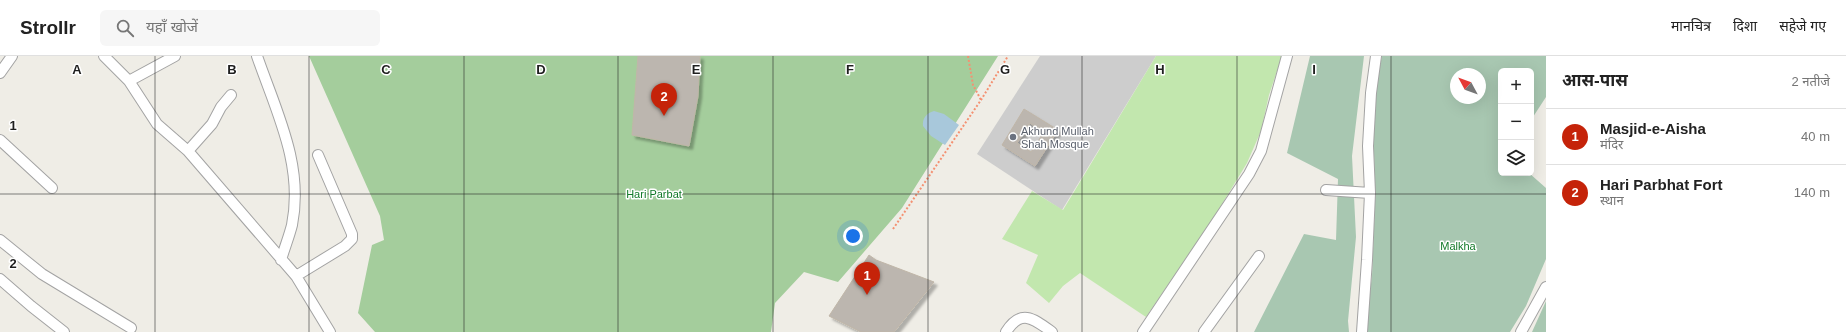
<!DOCTYPE html>
<html lang="hi">
<meta charset="utf-8">
<style>
:root{--surface:#fff;--page:#f6f6f6;--text:#222;--muted:#767676;--line:#e0e0e0;--accent:#c52309}
body{margin:0;font-family:Helvetica,"Noto Sans Devanagari",sans-serif;background:var(--page);color:var(--text)}
.controls{position:absolute;right:12px;top:12px;display:grid;overflow:hidden;border-radius:6px;box-shadow:0 4px 16px #0002}
.controls button{width:36px;height:36px;display:grid;place-items:center;padding:0;border:0;border-bottom:1px solid var(--line);background:var(--surface);color:var(--text);font:20px sans-serif}
.compass{position:absolute;left:1450px;top:12px;width:36px;height:36px;border-radius:50%;background:var(--surface);box-shadow:0 4px 16px #0002;rotate:311deg}
.you{position:absolute;left:853px;top:180px;width:14px;height:14px;margin:-10px;border:3px solid #fff;border-radius:50%;background:#1a73e8;box-shadow:0 0 0 6px #1a73e833}
.badge{display:grid;place-items:center;width:26px;height:26px;border-radius:50%;background:var(--accent);color:#fff;font-size:13px;font-weight:700}
.pin{position:absolute;translate:-50% -33px;filter:drop-shadow(0 1px 2px #0008)}
.pin::after{content:'';position:absolute;top:21px;width:14px;height:12px;background:inherit;clip-path:polygon(0 0,100% 0,50% 100%)}
.list{margin:0;padding:0;list-style:none}
h2{display:flex;justify-content:space-between;align-items:center;height:52px;margin:0;padding:0 16px;font-size:17px}
h2 small{font-size:13px;font-weight:400;color:var(--muted)}
.list li{display:grid;grid-template-columns:26px 1fr auto;gap:12px;align-items:center;box-sizing:border-box;height:56px;padding:0 16px;border-top:1px solid var(--line)}
.list b{display:block;font-size:15px;white-space:nowrap}
.list p{margin:0;font-size:13px;white-space:nowrap;color:var(--muted)}
.list em{font-size:13px;font-style:normal;color:var(--muted)}
.icon{flex:none;width:22px;height:22px;fill:none;stroke:currentColor;stroke-width:2;stroke-linecap:round;stroke-linejoin:round}
.map{position:relative;flex:none;width:1546px;height:276px;overflow:hidden}
header{display:flex;align-items:center;gap:24px;box-sizing:border-box;height:56px;padding:0 20px;background:var(--surface);border-bottom:1px solid var(--line)}
header strong{font-size:19px}
nav{display:flex;gap:22px;margin-inline-start:auto;font-size:14px}
.search{width:280px;height:36px;background:var(--page);display:flex;align-items:center;gap:10px;box-sizing:border-box;padding:0 14px;border-radius:6px;color:var(--muted);font-size:15px}
main{display:flex}
aside{flex:1;background:var(--surface)}
.map>svg:first-child{display:block}
</style>
<header>
<strong>Strollr</strong>
<div class="search"><svg class="icon" aria-label="search" viewBox="0 0 24 24"><circle cx="10" cy="10" r="6"/><path d="M15 15l6 6"/></svg>यहाँ खोजें</div>
<nav><a>मानचित्र</a><a>दिशा</a><a>सहेजे गए</a></nav>
</header>
<main>
<div class="map">
<svg width="1546" height="276" viewBox="0 0 1546 276">
<defs>
<filter id="shadow"><feDropShadow dx="3.5" dy="3.5" stdDeviation="1" flood-color="#0004"/></filter>
</defs>
<rect width="100%" height="100%" fill="#efede6"/>
<path fill="#cdcdcd" d="M1040 0H1156L1062 154 977 98Z"/>
<path fill="#c2e7ae" d="M1156 0H1282L1269 39 1261 75 1247 107 1216 158 1146 261 1080 217 1063 230 1049 247 1026 227 1038 199 1002 183 1032 135 1063 154Z"/>
<path fill="#a4cd9c" d="M309 0H998L902 152 838 226 804 216 775 247 771 276H375L358 257 372 189 384 184 380 160Z"/>
<path fill="#a8c7b1" fill-rule="evenodd" d="M1310 0H1364L1352 100 1356 181 1348 265 1349 276H1254L1304 178 1336 184 1338 123 1287 97Z
M1382 0H1546V41L1531 64V15H1501V117H1529L1546 132V203L1526 250 1510 276H1365L1372 220 1375 146 1373 44ZM1456 18H1480V42H1456Z
M1546 245V276H1532Z"/>
<path fill="#a8c8db" d="M934 55 944 58 959 69 945 89 931 80 923 70C922 63 926 57 934 55Z"/>
<path fill="#bcb6af" stroke="#c0b6a8" fill-rule="evenodd" filter="url(#shadow)" d="M638 0H700L698 40 689 90 632 79Z
M1024 53 1058 74 1035 110 1002 89ZM1030 67 1044 76 1031 96 1017 87Z
M869 199 876 204 934 226 894 276H861L829 260Z"/>
<g fill="none" stroke-linecap="round" stroke-linejoin="round">
<g stroke="#a3a3a3" stroke-width="12">
<path id="minor" d="M104 0 129 25 157 68 188 95 296 220 330 276
M257 0C276 55 304 109 292 169 289 181 284 193 281 204
M0 17 12 0
M129 25 175 0
M0 84 52 132
M188 95 212 68 221 51 231 39
M1326 134 1370 137
M0 184 42 218 131 272
M296 220 345 190 352 183V178L318 99
M0 223 31 250 64 276
M1006 276C1021 252 1034 263 1052 276
M1143 276 1249 118 1261 95 1287 0
M1204 276 1259 200
M1362 276 1367 204 1370 137 1368 90 1371 37 1376 0
M1521 276 1546 231"/>
</g>
<path stroke="#f49172" stroke-width="2" stroke-dasharray="2 2" stroke-linecap="butt" d="M968 0 973 29 981 44
M893 173 981 44 1008 0"/>
<use href="#minor" stroke="#fff" stroke-width="10"/>
</g>
<path fill="none" stroke="#1f1f1f" stroke-width="1" stroke-opacity="0.55" d="M155 0V276M309 0V276M464 0V276M618 0V276M773 0V276M928 0V276M1082 0V276M1237 0V276M1391 0V276M0 138H1546"/>
<circle fill="#6b7280" stroke="#fff" stroke-width="1.5" cx="1013" cy="81" r="4"/>
<g text-anchor="middle" dominant-baseline="central" stroke-width="3" stroke-linejoin="round" paint-order="stroke">
<g font-size="11" fill="#5b616d" stroke="#fff" text-anchor="start">
<text x="1021" y="75">Akhund Mullah<tspan x="1021" dy="13">Shah Mosque</tspan></text>
</g>
<g font-size="11" fill="#117928" stroke="#fff">
<text x="654" y="138">Hari Parbat</text>
<text x="1458" y="190">Malkha</text>
</g>
</g>
<g font-size="13" text-anchor="middle" font-weight="bold" fill="#1f1f1f" stroke="#fff" stroke-width="3" stroke-linejoin="round" paint-order="stroke">
<text x="77" y="18">A</text>
<text x="232" y="18">B</text>
<text x="386" y="18">C</text>
<text x="541" y="18">D</text>
<text x="696" y="18">E</text>
<text x="850" y="18">F</text>
<text x="1005" y="18">G</text>
<text x="1160" y="18">H</text>
<text x="1314" y="18">I</text>
<text x="13" y="74">1</text>
<text x="13" y="212">2</text>
</g>
</svg>
<div class="controls">
<button>+</button>
<button>−</button>
<button><svg class="icon" aria-label="layers" viewBox="0 0 24 24"><path d="M12 4l9 5-9 5-9-5zM3 14l9 5 9-5"/></svg></button>
</div>
<svg class="compass" viewBox="-18 -18 36 36"><path d="M0-13l5 13h-10z" fill="#e53935"/><path d="M0 13l5-13h-10z" fill="#767676"/></svg>
<div class="you"></div>
<div class="pin badge" style="left:867px;top:239px">1</div>
<div class="pin badge" style="left:664px;top:60px">2</div>
</div>
<aside>
<h2>आस-पास<small>2 नतीजे</small></h2>
<ul class="list">
<li><span class="badge">1</span><div><b>Masjid-e-Aisha</b><p>मंदिर</p></div><em>40 m</em></li>
<li><span class="badge">2</span><div><b>Hari Parbhat Fort</b><p>स्थान</p></div><em>140 m</em></li>
</ul>
</aside>
</main>
